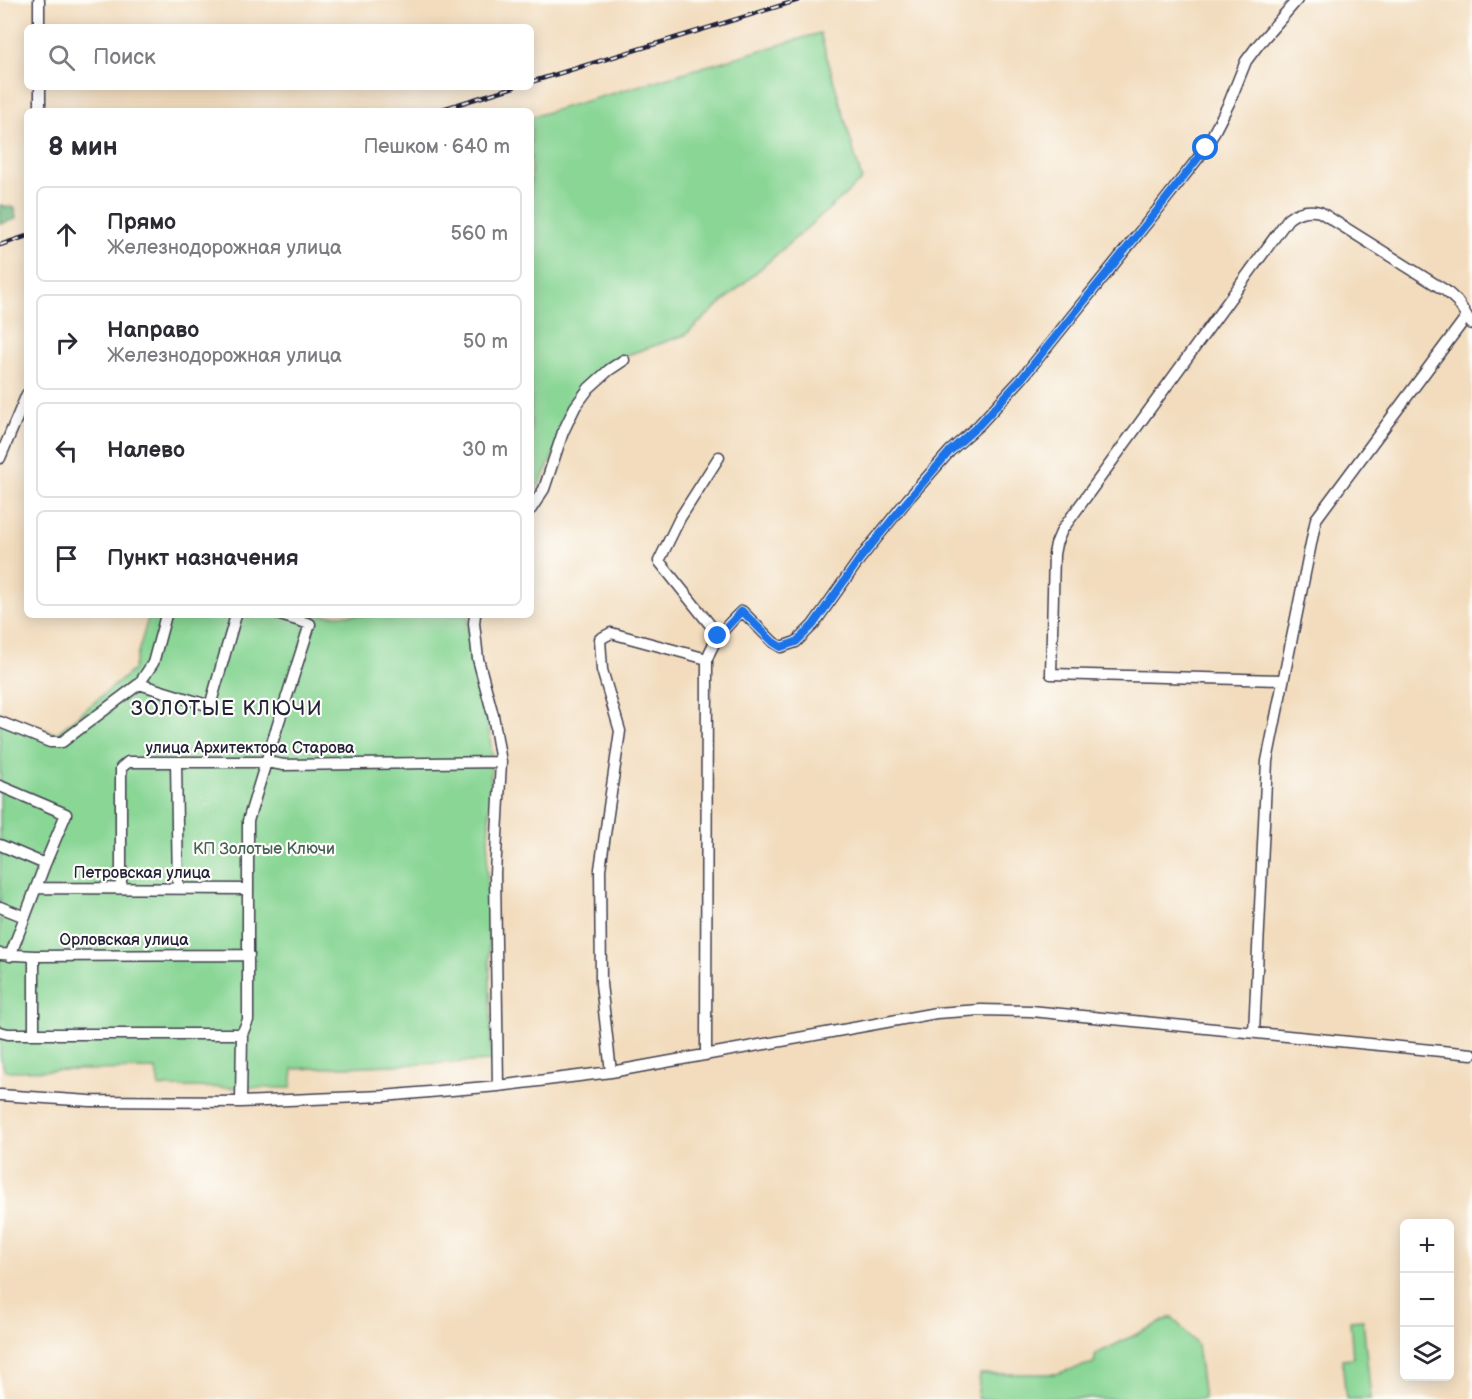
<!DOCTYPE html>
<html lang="ru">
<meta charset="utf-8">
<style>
:root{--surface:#fff;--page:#f2f2f3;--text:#2b2b33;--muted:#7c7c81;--line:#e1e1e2}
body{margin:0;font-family:"Balsamiq Sans",sans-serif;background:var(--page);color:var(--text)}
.controls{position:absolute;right:18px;bottom:18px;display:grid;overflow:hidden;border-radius:9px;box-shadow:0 3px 15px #0003}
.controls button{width:54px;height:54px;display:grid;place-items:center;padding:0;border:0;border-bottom:2px solid var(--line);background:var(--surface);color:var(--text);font:30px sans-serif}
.stop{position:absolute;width:18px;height:18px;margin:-14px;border:4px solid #1a73e8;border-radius:50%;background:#fff}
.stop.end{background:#1a73e8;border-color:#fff;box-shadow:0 2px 6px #0008}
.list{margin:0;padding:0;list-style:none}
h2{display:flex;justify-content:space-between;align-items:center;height:78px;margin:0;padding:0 24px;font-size:26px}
h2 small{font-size:20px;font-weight:400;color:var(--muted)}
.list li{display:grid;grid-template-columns:39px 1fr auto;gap:18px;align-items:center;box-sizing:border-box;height:96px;margin:0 12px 12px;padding:0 12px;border:2px solid var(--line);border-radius:9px}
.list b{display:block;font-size:22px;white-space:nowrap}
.list p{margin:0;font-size:20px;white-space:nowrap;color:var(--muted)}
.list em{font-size:20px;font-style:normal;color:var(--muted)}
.icon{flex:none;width:33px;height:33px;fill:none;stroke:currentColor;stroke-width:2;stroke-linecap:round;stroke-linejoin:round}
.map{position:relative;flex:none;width:1472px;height:1399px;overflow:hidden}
.search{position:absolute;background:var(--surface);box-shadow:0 3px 15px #0003;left:24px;top:24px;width:510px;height:66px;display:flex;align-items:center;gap:15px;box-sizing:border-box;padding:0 21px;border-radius:9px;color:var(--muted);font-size:22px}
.panel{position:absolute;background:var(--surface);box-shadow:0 3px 15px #0003;left:24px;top:108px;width:510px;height:510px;border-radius:9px}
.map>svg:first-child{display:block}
</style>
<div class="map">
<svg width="1472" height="1399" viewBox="0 0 1472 1399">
<rect width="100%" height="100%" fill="#fdfcf7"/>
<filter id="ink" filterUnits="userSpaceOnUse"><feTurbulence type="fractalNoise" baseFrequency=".0167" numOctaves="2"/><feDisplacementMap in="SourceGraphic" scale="12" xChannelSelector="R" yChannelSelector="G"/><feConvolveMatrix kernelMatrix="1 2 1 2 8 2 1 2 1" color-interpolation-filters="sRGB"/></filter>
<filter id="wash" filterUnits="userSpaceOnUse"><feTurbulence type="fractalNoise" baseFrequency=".008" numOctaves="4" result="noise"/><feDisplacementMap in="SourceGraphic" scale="24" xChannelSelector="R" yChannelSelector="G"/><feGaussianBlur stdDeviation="1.35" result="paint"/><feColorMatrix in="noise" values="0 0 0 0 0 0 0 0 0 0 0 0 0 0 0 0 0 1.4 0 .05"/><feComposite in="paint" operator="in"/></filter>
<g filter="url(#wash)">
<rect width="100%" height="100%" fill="#f2dcbd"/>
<path fill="#89d695" stroke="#567c68" stroke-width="1.5" d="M820 33 862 180 801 233 685 335 607 362 587 383 541 481 531 497V117Z
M149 615H469L468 624 471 651 487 714 492 755 487 867 492 1061 293 1069 291 1088 159 1087 156 1069 5 1071 0 1056V713L56 734 133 670Z
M1172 1317 1197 1345 1204 1399H977L980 1374H1055L1094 1363 1096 1354Z
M1363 1320 1371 1399H1346L1342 1359 1353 1358 1350 1321Z"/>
<path fill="#6eb77e" stroke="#486c5c" stroke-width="1.5" d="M0 205 15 208 16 219 0 224Z"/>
</g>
<g filter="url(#ink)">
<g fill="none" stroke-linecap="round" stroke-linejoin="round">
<g stroke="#413e4e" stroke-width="13">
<path id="minor" d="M39 0V27
M40 87V111
M0 458 27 394
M531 509 544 489 563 432 575 407 589 388 609 370 624 360
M475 615 474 623 478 659 493 715 501 762 495 873 498 1086
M719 636 659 561 680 518 719 457
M1283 680 1051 674 1054 554 1056 544 1062 530 1288 219C1298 211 1308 209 1320 212L1446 291 1457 301 1472 324
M139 684 210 706 236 615
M0 722 50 742H62L139 684 153 663 166 615
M176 762 178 889
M0 786 66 814 45 864 10 956
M0 845 45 864
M36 888 248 889
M121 888V768L128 762H266L284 765 501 762
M0 907 25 917
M0 954 34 956 249 955
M34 956V1034
M0 1032 8 1034H242
M1254 1032 1267 761 1316 519 1467 316
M706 1055 707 659C714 639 727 625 742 611L773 642 781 647 796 642 813 625 859 560 908 499 950 451 979 425 1023 377 1159 208 1206 148 1229 103 1246 61 1258 45 1297 0
M611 1072 601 984 600 869 620 731 602 670 600 639 611 633 707 659
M0 1095 90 1101 241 1102 383 1096 498 1086 611 1072 936 1013 981 1010 1031 1011 1472 1054
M241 1102 242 1034 248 1020V821L266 762 310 624 280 615"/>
</g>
<use href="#minor" stroke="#fff" stroke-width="10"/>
<g stroke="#22223b" stroke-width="4.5">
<path id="rail" d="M531 82 799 0
M436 111 514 87
M0 245 27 236"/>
</g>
<use href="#rail" stroke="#fdfcf7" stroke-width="2" stroke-dasharray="7" stroke-linecap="butt"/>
</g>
</g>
<g fill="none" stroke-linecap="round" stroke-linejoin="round" filter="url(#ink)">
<path stroke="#1a73e8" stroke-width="8" d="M718 636 742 611 773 642 781 647 796 642 813 625 859 560 908 500 950 451 979 425 1023 377 1159 208 1206 148"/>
</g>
<g text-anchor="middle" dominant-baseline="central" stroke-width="4.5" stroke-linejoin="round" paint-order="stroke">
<g font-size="16" fill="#22223b" stroke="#fdfcf7">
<text x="250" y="748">улица Архитектора Старова</text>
<text x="142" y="873">Петровская улица</text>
<text x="124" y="940">Орловская улица</text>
</g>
<g font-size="16" fill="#46615a" stroke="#fdfcf7">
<text x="264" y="849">КП Золотые Ключи</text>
</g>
<g font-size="20" letter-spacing="1.5" fill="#22223b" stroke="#fdfcf7">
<text x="227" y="709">ЗОЛОТЫЕ КЛЮЧИ</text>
</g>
</g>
</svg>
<div class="controls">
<button>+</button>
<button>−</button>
<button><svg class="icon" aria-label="layers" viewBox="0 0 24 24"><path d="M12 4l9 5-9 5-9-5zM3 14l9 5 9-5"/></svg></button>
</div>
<div class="stop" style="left:1206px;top:148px"></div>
<div class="stop end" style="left:718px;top:636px"></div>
<div class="search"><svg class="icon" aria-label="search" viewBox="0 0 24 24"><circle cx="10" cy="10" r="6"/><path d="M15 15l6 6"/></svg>Поиск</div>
<section class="panel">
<h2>8 мин<small>Пешком · 640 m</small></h2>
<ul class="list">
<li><svg class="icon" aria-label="ahead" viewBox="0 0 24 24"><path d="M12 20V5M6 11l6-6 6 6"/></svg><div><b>Прямо</b><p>Железнодорожная улица</p></div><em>560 m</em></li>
<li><svg class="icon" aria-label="right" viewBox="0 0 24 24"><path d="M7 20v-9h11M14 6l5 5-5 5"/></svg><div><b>Направо</b><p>Железнодорожная улица</p></div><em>50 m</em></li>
<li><svg class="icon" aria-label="left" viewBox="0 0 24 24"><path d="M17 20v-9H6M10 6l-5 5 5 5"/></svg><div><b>Налево</b></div><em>30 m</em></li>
<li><svg class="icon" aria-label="arrive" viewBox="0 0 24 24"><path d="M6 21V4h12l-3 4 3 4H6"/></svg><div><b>Пункт назначения</b></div></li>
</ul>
</section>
</div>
